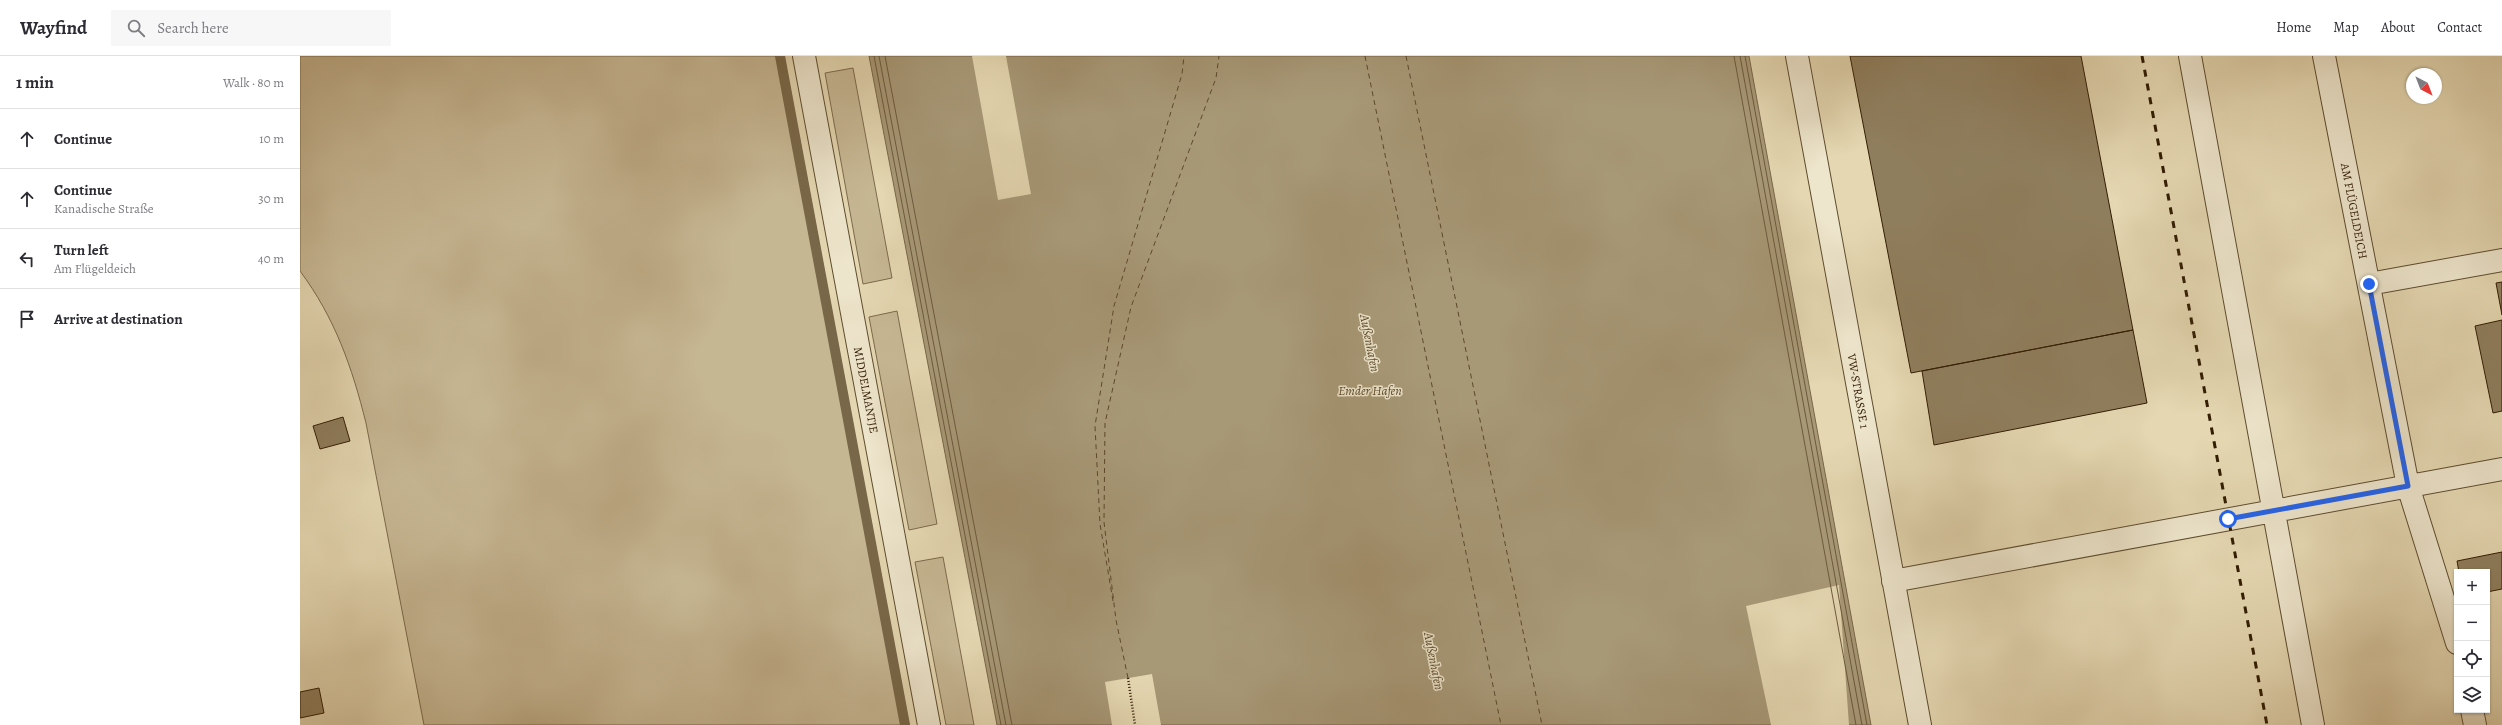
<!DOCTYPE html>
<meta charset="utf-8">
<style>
:root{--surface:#fff;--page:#f7f7f7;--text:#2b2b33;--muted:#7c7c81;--line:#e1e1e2}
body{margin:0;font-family:Alegreya,serif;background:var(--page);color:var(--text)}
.controls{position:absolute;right:12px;bottom:12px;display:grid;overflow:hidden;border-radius:0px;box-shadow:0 1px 3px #0004}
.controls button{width:36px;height:36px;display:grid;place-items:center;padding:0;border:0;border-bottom:1px solid var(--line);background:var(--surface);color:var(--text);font:20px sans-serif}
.compass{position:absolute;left:2106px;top:12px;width:36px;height:36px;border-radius:50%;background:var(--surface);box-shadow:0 1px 3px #0004;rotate:138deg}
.stop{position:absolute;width:12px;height:12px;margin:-9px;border:3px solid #2563eb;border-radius:50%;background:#fff}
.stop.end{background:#2563eb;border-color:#fff;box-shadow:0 1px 4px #0008}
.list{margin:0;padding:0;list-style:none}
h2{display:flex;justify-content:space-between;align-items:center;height:52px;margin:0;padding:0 16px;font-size:17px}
h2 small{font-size:13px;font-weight:400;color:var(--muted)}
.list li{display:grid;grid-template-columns:26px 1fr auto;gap:12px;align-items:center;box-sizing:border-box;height:60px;padding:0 16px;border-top:1px solid var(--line)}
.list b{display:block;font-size:15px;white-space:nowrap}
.list p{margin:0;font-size:13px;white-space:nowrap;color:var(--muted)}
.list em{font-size:13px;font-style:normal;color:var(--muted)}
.icon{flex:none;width:22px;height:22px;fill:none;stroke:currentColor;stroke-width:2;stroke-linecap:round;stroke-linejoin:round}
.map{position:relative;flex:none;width:2202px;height:669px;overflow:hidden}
header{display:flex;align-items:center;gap:24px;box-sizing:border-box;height:56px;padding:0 20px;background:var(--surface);border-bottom:1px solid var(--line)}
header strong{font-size:19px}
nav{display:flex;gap:22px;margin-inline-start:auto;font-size:14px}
.search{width:280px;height:36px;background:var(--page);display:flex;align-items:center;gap:10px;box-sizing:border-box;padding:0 14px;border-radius:0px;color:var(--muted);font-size:15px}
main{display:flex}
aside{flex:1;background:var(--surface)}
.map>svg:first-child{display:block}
</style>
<header>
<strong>Wayfind</strong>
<div class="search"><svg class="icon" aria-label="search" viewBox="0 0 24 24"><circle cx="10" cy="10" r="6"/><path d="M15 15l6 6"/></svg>Search here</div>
<nav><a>Home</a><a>Map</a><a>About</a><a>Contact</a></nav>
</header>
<main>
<aside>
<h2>1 min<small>Walk · 80 m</small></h2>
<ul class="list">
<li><svg class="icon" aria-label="ahead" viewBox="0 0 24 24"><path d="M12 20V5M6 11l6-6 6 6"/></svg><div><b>Continue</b></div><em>10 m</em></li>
<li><svg class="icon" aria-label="ahead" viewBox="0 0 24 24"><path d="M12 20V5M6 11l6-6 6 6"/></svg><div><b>Continue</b><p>Kanadische Straße</p></div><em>30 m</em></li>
<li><svg class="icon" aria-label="left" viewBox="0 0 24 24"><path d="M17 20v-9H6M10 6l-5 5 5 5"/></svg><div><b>Turn left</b><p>Am Flügeldeich</p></div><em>40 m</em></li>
<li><svg class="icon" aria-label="arrive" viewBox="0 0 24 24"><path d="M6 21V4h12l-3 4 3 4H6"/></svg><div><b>Arrive at destination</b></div></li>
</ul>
</aside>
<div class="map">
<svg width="2202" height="669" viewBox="0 0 2202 669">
<rect width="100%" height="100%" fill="#e4d7b1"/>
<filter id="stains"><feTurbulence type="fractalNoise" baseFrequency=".005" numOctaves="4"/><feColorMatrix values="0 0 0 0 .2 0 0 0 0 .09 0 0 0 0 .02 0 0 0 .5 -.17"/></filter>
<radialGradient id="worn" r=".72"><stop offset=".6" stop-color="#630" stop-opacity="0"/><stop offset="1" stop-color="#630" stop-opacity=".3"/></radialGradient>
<path fill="#c6b793" stroke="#7c6a4b" d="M0 0H484L609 669H124L66 367C52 311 35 262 0 215Z
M553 12 592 222 563 228 525 17Z
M597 255 637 468 609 474 569 261Z
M643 501 674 669H646L615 506Z"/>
<path fill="#a79876" stroke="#786748" d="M569 0H1449L1571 669H697Z"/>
<path fill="#e4d7b1" d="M672 0H706L731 138 698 144Z
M1539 529 1549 669H1471L1446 550Z
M852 618 861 669H812L805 626Z"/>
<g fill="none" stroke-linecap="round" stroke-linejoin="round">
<path stroke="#6c5a3c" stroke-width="1" d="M574 0 701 669
M579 0 706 669
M585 0 712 669
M1434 0 1556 669
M1440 0 1562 669
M1445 0 1567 669"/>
<path stroke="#786748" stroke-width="10" d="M480 0 605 669"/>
<path stroke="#5b482b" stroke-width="1" stroke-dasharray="5 4" stroke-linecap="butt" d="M1065 0 1201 669
M1106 0 1242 669
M813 545 800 468 795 370 814 250 882 18 884 0
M828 622 816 564 804 466 805 367 831 251 916 22 919 0"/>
</g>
<path fill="#8f7e5d" stroke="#321d03" d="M1550 0H1781L1833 274 1611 317Z
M2202 226V259L2196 227Z
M2202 264V355L2193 357 2175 270Z
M1833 274 1847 347 1634 389 1622 315Z
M43 361 50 385 20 393 13 370Z
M2202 496V533L2187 536V516H2159L2157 505Z
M19 632 24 657 0 662V636Z"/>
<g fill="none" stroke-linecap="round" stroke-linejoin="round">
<g stroke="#5e4c2e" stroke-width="24">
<path id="minor" d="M504 0 629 669
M1497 0 1620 669
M1890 0 2013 669
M2024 0 2108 430 2157 587
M2069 228 2202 204
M1593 525 2202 413
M2172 654 2175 669"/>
</g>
<path stroke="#321d03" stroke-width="2.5" stroke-dasharray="1 2" stroke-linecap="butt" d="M828 622 835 669"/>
<use href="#minor" stroke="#ede5cc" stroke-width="22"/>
<path stroke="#321d03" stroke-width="3" stroke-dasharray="7 7" stroke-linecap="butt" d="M1842 0 1967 669"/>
</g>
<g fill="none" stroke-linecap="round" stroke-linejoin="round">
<path stroke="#2563eb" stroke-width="5" d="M1928 463 2108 430 2069 228"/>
</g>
<g text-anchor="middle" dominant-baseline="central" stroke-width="3" stroke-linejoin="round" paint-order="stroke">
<g font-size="12" fill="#321d03" stroke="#ede5cc">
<text transform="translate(2054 155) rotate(79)">AM FLÜGELDEICH</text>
<text transform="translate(566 334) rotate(79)">MIDDELMANTJE</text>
<text transform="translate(1558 335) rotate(80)">VW-STRASSE 1</text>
</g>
<g font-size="13" font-style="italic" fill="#5b482b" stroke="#ede5cc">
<text transform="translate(1070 287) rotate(79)">Außenhafen</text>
<text x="1070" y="334">Emder Hafen</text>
<text transform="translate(1134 605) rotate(79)">Außenhafen</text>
</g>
</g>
<rect width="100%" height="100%" filter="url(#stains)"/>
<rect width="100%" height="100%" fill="url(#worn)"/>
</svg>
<div class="controls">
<button>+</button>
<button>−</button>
<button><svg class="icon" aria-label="locate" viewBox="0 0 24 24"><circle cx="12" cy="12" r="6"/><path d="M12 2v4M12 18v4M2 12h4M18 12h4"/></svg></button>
<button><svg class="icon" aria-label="layers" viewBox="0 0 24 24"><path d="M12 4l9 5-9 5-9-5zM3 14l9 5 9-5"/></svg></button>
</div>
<svg class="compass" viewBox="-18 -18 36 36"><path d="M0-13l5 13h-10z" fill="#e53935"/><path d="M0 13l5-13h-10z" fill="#7c7c81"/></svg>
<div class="stop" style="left:1928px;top:463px"></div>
<div class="stop end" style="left:2069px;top:228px"></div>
</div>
</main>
